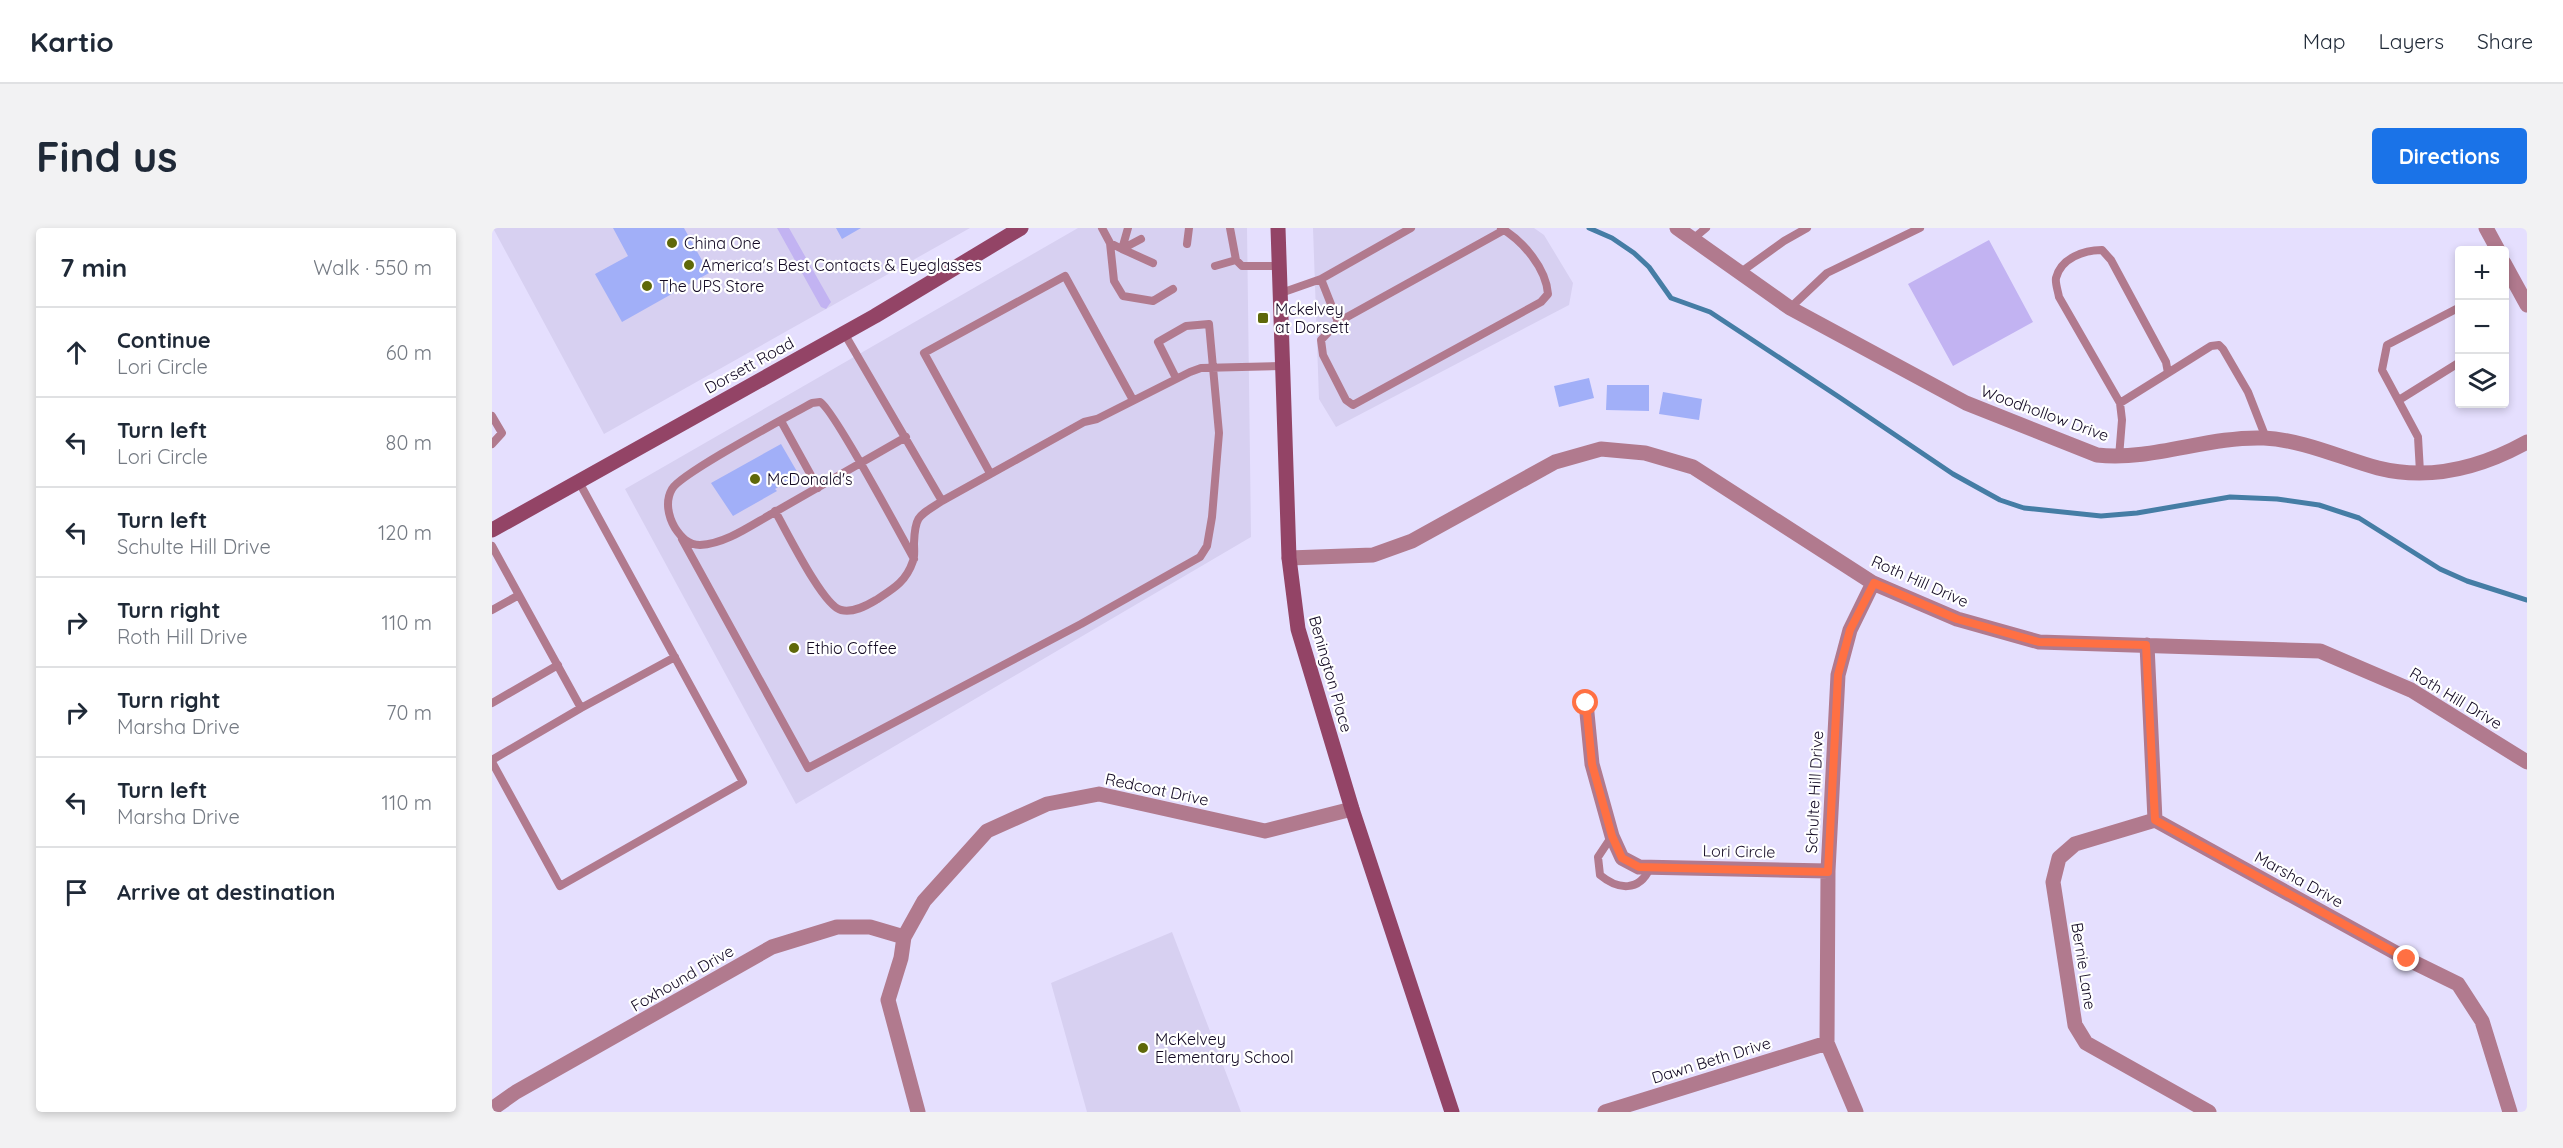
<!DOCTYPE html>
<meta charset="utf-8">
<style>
:root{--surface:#fff;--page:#f2f2f3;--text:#1f2937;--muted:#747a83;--line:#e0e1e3;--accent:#1a73e8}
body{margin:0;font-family:Quicksand,sans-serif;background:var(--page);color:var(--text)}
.controls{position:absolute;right:18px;top:18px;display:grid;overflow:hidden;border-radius:6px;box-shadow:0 3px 9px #0003}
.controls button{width:54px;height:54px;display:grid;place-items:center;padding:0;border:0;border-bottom:2px solid var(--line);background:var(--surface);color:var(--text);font:30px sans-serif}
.stop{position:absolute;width:18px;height:18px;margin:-14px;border:4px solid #ff7043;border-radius:50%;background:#fff}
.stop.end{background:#ff7043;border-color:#fff;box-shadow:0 2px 6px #0008}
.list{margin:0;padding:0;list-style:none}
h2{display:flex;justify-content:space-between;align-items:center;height:78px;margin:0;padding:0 24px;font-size:26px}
h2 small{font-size:20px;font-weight:400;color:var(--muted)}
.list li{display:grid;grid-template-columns:39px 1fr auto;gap:18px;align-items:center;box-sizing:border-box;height:90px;padding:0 24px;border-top:2px solid var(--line)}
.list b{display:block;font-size:22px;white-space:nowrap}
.list p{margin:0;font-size:20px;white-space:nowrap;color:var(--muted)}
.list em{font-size:20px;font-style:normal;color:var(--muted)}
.icon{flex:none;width:33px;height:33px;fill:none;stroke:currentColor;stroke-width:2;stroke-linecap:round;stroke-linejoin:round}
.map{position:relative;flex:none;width:2035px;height:884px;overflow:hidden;border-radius:6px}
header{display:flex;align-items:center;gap:36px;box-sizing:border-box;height:84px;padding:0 30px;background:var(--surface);border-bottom:2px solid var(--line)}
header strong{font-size:28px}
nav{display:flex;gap:33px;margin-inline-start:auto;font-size:21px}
.intro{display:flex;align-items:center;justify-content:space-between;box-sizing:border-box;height:144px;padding:0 36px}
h1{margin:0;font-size:42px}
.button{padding:15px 27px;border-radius:6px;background:var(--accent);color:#fff;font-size:21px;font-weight:700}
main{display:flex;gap:36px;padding:0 36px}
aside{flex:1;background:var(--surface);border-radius:6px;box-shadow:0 3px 9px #0003}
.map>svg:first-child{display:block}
</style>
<header>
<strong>Kartio</strong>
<nav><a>Map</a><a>Layers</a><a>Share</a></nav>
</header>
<div class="intro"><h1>Find us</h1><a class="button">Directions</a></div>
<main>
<aside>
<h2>7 min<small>Walk · 550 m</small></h2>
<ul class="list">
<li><svg class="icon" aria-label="ahead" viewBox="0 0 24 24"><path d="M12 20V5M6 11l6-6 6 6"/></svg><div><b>Continue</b><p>Lori Circle</p></div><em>60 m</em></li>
<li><svg class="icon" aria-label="left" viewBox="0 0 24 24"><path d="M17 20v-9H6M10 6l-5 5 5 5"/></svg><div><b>Turn left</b><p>Lori Circle</p></div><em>80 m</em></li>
<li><svg class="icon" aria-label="left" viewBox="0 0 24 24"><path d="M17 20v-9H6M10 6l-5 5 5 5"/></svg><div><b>Turn left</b><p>Schulte Hill Drive</p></div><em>120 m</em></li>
<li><svg class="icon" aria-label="right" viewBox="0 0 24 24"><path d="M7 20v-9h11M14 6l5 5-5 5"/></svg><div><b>Turn right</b><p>Roth Hill Drive</p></div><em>110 m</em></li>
<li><svg class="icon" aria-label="right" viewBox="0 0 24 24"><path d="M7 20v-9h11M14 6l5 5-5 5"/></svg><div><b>Turn right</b><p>Marsha Drive</p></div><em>70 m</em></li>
<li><svg class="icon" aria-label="left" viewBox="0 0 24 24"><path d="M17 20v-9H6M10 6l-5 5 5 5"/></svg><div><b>Turn left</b><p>Marsha Drive</p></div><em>110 m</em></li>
<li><svg class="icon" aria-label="arrive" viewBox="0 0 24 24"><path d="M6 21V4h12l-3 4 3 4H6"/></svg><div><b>Arrive at destination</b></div></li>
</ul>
</aside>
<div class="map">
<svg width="2035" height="884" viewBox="0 0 2035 884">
<rect width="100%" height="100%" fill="#e5dffe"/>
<path fill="#d7d0f1" d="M1 0H478L112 206Z
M586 0H755L759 309 304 576 133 261Z
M821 0H1042L1052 7 1081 55 1077 77 844 199 827 171Z
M680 704 749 884H595L559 755Z"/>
<path fill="#c2b3f2" d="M285 0H297L339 74 334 81 329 79Z
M1497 12 1541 94 1461 138 1416 56Z"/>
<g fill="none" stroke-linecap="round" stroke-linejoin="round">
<path stroke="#457da5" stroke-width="5" d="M1097 0 1120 10 1142 25 1157 39 1179 70 1218 84 1347 169 1461 246 1508 272 1532 280 1609 288 1645 285 1738 269 1785 271 1827 277 1867 290 1948 341 1975 353 2035 372"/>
</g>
<path fill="#a1aff8" d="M121 0H192L217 45 130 94 103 46 136 28Z
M344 0H369L350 11Z
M1097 150 1102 170 1067 179 1062 158Z
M1115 157H1157V183L1114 182Z
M1171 164 1210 171 1207 192 1167 186Z
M289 216 307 247 283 261 285 263 241 288 219 255Z"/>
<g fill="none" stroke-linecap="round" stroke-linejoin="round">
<path stroke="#b17a8e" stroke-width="8" d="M610 0 618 15 630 21 649 11
M636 0 630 21 661 35
M738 0 744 32 750 38H788
M1202 10 1214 0
M618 15 622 53 631 68 661 73 681 61
M695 16 697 0
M723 38 744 32
M1249 44 1292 13 1315 0
M829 51 846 94 829 112 831 127 854 172 861 177 1049 74 1056 66C1054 40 1031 13 1009 0
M789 65 829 51 919 0
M1298 80 1335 45 1428 0
M846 94 1012 2
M352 105 450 273 592 194 605 191 698 144 709 140 792 138
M1676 145 1719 118 1727 117 1731 121 1756 164 1774 210
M1907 172 1968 134
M0 188 10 205 0 216
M289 193 326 260
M414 209C370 234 327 259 283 284 261 296 234 316 208 317 196 317 189 309 183 300 176 288 173 273 180 261 189 245 297 188 320 175L328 174C340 179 410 309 422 331
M1627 229 1630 192 1628 175 1567 69C1566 63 1563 55 1564 50 1569 30 1592 22 1610 22L1619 32 1674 134 1676 145 1628 175
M1928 244 1926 209 1890 142 1895 117 1968 79
M498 245 432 125 573 48 641 172
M283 283C294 302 331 378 349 382 361 385 374 378 384 372 401 361 414 354 421 333 423 328 422 321 422 315 423 287 427 288 450 273
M190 311 316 540 589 396 708 329 715 318 720 289 727 205 717 96 694 98 666 114 684 150
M0 318 89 480 0 532
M0 382 27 367
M0 475 66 437
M89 480 183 429
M0 534 68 658 251 554 87 254
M1120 608 1106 629 1108 647C1126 662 1147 664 1158 640"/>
<path stroke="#b17a8e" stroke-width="15" d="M1185 0 1298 80 1474 175 1605 227C1662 233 1715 208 1772 210 1812 212 1849 230 1886 240 1938 253 1990 239 2035 214
M1994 0 2006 22
M2012 35 2035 77
M797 330 881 327 920 313 1063 234 1109 221 1153 225 1201 239 1381 355 1465 391 1547 414 1828 423 1919 462 2035 534
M1655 417 1663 592
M1094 475 1100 536 1120 608 1130 630 1147 639 1336 643
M1663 592 1915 731 1966 756 1990 793 2018 884
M1663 592 1583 616 1567 630 1561 654 1583 797 1594 815 1717 884
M0 881 24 864 280 719 345 699H378L412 709
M426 884 396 772 409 730 412 709 432 673 495 603 555 576 607 566 773 603 860 581
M1113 884 1335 815
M1364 884 1335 815 1336 643 1346 447 1358 402 1381 355"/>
<path stroke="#934466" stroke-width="15" d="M786 0 797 330 806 401 860 581 960 884
M0 302 383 88 529 0"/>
</g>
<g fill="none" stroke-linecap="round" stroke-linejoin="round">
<path stroke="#ff7043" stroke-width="8" d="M1094 475 1100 536 1120 608 1130 630 1147 639 1336 644 1346 447 1358 402 1382 355 1465 391 1547 414 1654 417 1663 592 1915 731"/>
</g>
<g fill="#5f680a" stroke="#fff" stroke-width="2">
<circle cx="180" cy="15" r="6"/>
<circle cx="197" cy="37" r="6"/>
<circle cx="155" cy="58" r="6"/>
<rect x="765" y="84" width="12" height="12" rx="3"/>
<circle cx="263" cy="251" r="6"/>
<circle cx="302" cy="420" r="6"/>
<circle cx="651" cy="820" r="6"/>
</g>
<g text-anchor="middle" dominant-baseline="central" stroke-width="4.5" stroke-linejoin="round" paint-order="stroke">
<g font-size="16" fill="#120923" stroke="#fff" text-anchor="start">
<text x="192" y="15">China One</text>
<text x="209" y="37">America's Best Contacts &amp; Eyeglasses</text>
<text x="167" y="58">The UPS Store</text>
<text x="783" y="81">Mckelvey<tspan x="783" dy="18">at Dorsett</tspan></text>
<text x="275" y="251">McDonald's</text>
<text x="314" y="420">Ethio Coffee</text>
<text x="663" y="811">McKelvey<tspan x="663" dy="18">Elementary School</tspan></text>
</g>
<g font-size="16" fill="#120923" stroke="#fff">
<text transform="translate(257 137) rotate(-29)">Dorsett Road</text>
<text transform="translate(1553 185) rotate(20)">Woodhollow Drive</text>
<text transform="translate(1428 353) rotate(24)">Roth Hill Drive</text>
<text transform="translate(839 446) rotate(74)">Benington Place</text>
<text transform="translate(1964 470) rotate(31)">Roth Hill Drive</text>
<text transform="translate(665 561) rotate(12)">Redcoat Drive</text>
<text transform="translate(1322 564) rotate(-87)">Schulte Hill Drive</text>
<text transform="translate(1247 623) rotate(1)">Lori Circle</text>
<text transform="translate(1807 651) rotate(29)">Marsha Drive</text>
<text transform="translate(1592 738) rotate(81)">Bernie Lane</text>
<text transform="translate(190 750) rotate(-30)">Foxhound Drive</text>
<text transform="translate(1219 832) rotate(-17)">Dawn Beth Drive</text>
</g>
</g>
</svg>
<div class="controls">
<button>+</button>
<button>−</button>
<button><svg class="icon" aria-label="layers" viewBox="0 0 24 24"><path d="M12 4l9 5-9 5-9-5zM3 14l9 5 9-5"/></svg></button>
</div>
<div class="stop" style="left:1094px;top:475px"></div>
<div class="stop end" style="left:1915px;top:731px"></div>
</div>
</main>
